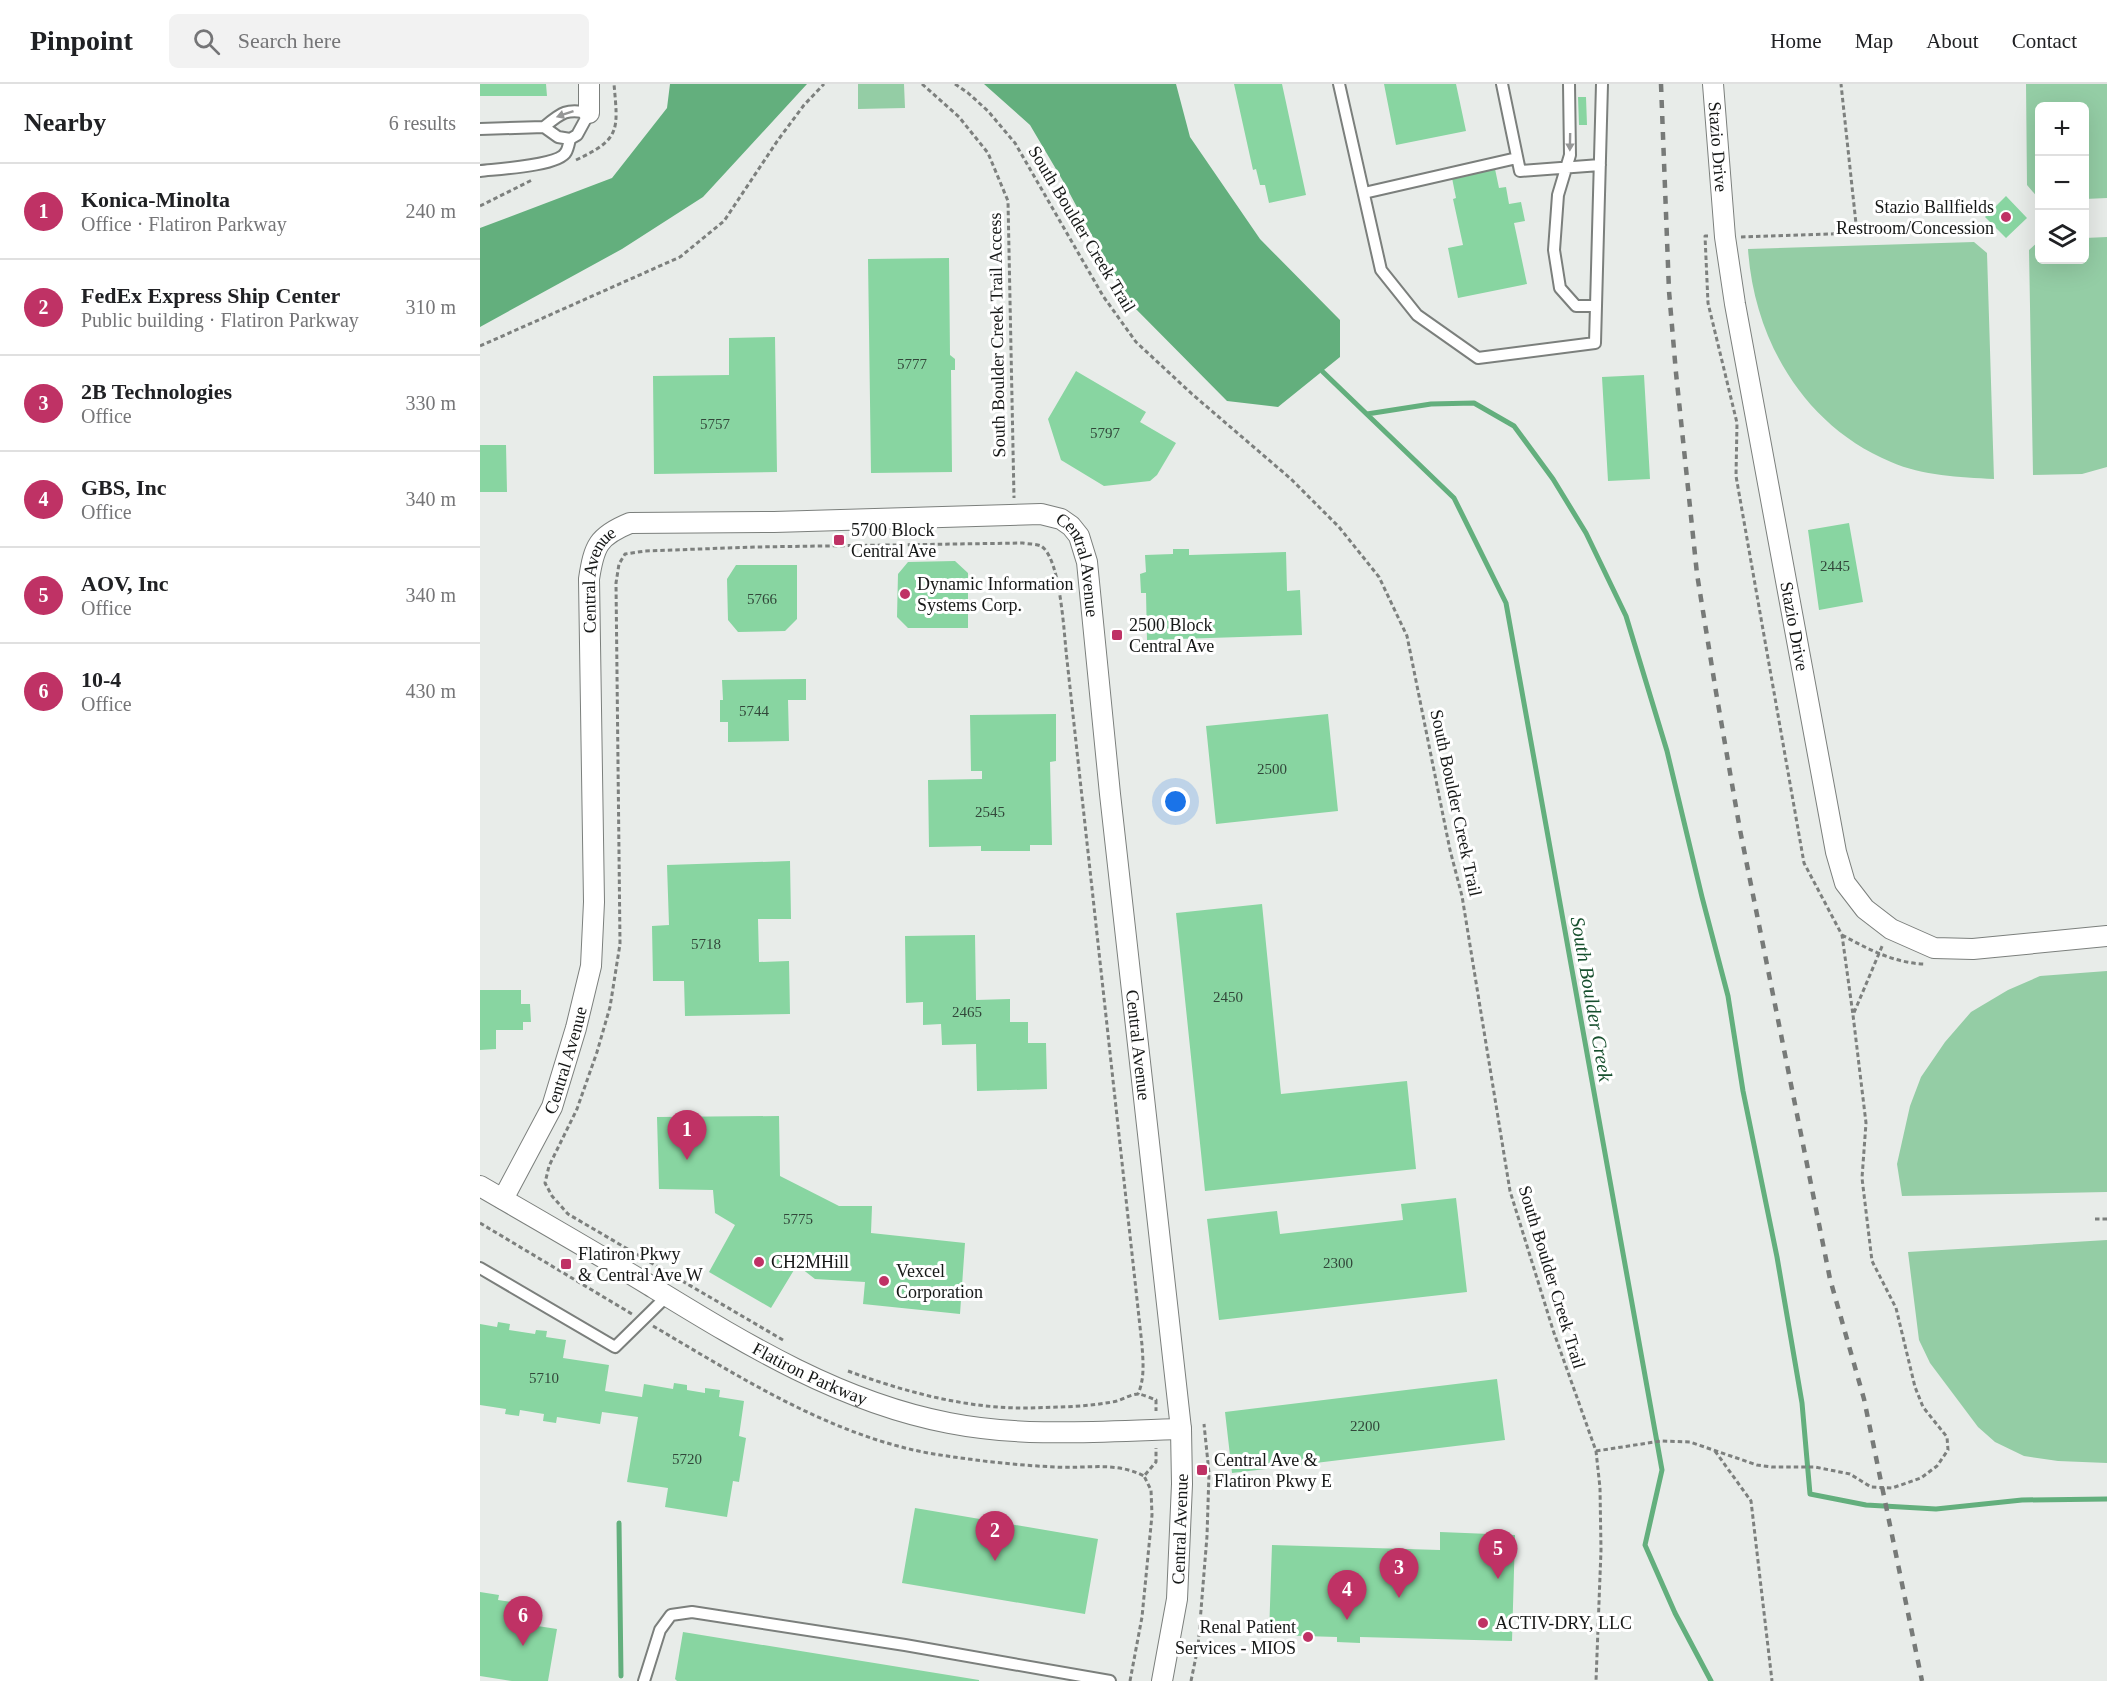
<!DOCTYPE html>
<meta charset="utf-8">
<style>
:root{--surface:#fff;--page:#f2f2f2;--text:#202124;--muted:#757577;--line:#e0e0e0;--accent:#bf3265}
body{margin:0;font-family:Georgia,serif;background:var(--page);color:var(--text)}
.controls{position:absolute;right:18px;top:18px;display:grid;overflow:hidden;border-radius:9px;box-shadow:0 6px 24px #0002}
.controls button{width:54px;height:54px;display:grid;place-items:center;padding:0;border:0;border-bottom:2px solid var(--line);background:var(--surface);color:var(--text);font:30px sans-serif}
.you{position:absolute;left:696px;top:718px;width:21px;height:21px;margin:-15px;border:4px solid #fff;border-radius:50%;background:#1a73e8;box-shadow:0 0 0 9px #1a73e833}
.badge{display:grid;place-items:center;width:39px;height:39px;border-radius:50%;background:var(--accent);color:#fff;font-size:20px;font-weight:700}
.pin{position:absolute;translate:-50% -50px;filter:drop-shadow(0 2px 3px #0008)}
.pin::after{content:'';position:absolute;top:32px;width:21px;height:18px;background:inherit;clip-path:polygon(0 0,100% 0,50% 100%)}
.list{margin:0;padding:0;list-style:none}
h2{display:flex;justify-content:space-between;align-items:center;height:78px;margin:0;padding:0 24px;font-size:26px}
h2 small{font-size:20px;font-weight:400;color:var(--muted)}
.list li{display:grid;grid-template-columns:39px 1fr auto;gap:18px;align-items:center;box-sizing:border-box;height:96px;padding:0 24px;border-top:2px solid var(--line)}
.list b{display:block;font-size:22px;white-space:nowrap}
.list p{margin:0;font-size:20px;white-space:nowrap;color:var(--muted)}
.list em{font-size:20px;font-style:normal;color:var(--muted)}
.icon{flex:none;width:33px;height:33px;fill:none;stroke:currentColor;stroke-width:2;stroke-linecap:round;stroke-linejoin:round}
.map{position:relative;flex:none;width:1627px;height:1597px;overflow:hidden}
header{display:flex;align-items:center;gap:36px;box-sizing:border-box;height:84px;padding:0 30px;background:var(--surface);border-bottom:2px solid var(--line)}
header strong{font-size:28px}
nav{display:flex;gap:33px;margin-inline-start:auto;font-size:21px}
.search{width:420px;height:54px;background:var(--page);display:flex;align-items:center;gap:15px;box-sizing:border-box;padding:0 21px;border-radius:9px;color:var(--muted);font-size:22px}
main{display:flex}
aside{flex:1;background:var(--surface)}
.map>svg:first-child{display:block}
</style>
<header>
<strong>Pinpoint</strong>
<div class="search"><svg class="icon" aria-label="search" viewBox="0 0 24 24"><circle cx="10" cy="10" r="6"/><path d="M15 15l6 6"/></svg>Search here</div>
<nav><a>Home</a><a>Map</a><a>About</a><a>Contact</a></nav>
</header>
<main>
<aside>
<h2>Nearby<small>6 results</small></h2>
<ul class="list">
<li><span class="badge">1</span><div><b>Konica-Minolta</b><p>Office · Flatiron Parkway</p></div><em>240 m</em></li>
<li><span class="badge">2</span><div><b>FedEx Express Ship Center</b><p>Public building · Flatiron Parkway</p></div><em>310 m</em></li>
<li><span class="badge">3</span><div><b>2B Technologies</b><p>Office</p></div><em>330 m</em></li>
<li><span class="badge">4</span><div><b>GBS, Inc</b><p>Office</p></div><em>340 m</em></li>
<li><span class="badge">5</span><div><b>AOV, Inc</b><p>Office</p></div><em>340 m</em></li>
<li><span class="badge">6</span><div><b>10-4</b><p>Office</p></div><em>430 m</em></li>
</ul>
</aside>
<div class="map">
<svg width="1627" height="1597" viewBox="0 0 1627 1597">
<rect width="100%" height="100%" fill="#e8ece9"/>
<path fill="#94cda5" d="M378 0H424L425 24 378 25Z
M1546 0H1627V114L1605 115 1604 22H1560L1559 115 1547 101Z
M1627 153V383L1602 390 1553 391 1549 166 1559 157 1560 176H1604L1605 154Z
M1494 158 1507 169 1514 395C1479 393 1443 392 1411 378 1324 342 1274 256 1268 165Z
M1627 887V1108L1422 1112 1417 1080 1430 1022 1441 993 1465 958 1491 928 1528 906 1560 892Z
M1627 1156V1379L1578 1377 1544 1372 1515 1358 1498 1343 1450 1279 1439 1256 1428 1168Z"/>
<path fill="#63af7d" d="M190 0H327L223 113 142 165 0 243V144L132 94 187 24Z
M504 0H696L710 53 780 155 860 236V273L798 323 747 317 646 215 583 97 550 41Z"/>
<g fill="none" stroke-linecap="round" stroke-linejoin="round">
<path stroke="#63af7d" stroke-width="5" d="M843 288 974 414 1026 519 1182 1386 1165 1461 1195 1529 1231 1597
M887 330 951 320 994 319 1034 342 1073 395 1106 449 1146 532 1187 667 1222 813 1248 912 1263 1007 1297 1173 1322 1319 1330 1410 1386 1421 1456 1425 1542 1416 1627 1415
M139 1439 141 1592"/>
</g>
<path fill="#88d5a1" d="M0 0H66L67 12H0Z
M754 0H802L826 111 789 119 785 101H780L776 85 773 86Z
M904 0H976L986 47 916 61Z
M1098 13H1106L1107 41H1099Z
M1015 85 1019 104 1026 103 1029 120 1041 118 1045 137 1034 139 1047 200 978 214 968 164 983 161 973 115 976 114 972 94Z
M1526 112 1547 134 1526 154 1505 133Z
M469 174 470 271 475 275V286H471L472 388 391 389 388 175Z
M295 253 297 388 174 390 173 292 249 291V254Z
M596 287 666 328 660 338 696 359 677 391 670 397 624 402 581 376 568 335Z
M1164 291 1170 395 1128 397 1122 293Z
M0 361H26L27 408H0Z
M1369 439 1383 518 1339 526 1328 446Z
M693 465H709V471L806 468 807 507 820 506 822 551 667 556 666 509H661L660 490 666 488 665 471 693 470Z
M475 477 488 489V544H428L417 533 418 490 428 478Z
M256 481H317V535L305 547 258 548 248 536 247 495Z
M326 595V616H308L309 657 248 658V638H240V616H243L242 596Z
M576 630V677L570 678 572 761H550V767H501V762L449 763 448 696 502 695V687H491L490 631Z
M848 630 858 727 736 740 726 642Z
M310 777 311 835H278L279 878 309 877 310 930 205 932 204 897H173L172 842 189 841 187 781Z
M782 820 801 1010 927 997 936 1085 725 1107 696 829Z
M495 851 496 916 530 915V938H548V959H566L567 1005 497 1007 496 960 462 961 461 940 443 941V918L426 919 425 852Z
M0 906H41V920H50L51 938H43V946H16V965L0 966Z
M299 1032 300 1092 359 1122H392L391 1149 485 1159 480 1230 383 1220 385 1198 335 1195 317 1181 291 1224 229 1188 255 1141 235 1129 233 1106 179 1105 177 1033Z
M976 1114 987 1208 739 1236 727 1135 797 1127 800 1150 923 1136 921 1120Z
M18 1238 30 1240 29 1246 55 1250 56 1246 67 1247 66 1253 86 1256 83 1274 129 1281 125 1307 162 1313 164 1300 193 1305 194 1299 207 1301V1306L225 1309V1304L240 1306 239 1313 264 1317 259 1352 266 1354 259 1398 253 1397 247 1433 185 1423 188 1404 147 1398 158 1333 122 1328 120 1340 77 1333 76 1339 63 1337 64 1330 40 1326 39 1332 25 1330 26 1325 0 1321V1240L17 1243Z
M1017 1295 1025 1356 752 1389 745 1328Z
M435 1424 618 1455 605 1530 422 1499Z
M960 1448 1035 1451 1032 1557 880 1553V1559L857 1558V1553L789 1551 792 1461 960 1466Z
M0 1508 19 1511 18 1516 31 1518 39 1529 38 1539 77 1545 68 1597H32L0 1592Z
M203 1548 499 1596V1597H197L195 1595Z"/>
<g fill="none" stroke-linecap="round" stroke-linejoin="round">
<g stroke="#7b7f7c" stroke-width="14">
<path id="lane" d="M859 0 901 186 937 231 998 274 1115 259 1122 0
M1022 0 1040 87 1120 81
M1089 0 1090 71 1078 111 1074 166 1080 204 1096 222H1116
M0 45 64 43 78 53 90 55 97 51 109 29C86 24 81 29 64 43
M0 87C16 85 79 82 86 68 88 65 89 59 90 55
M884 109 1037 74
M0 1184 135 1263 187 1212
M164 1597 180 1546 191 1531 212 1528 425 1561 630 1597"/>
</g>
<g stroke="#7b7f7c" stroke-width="22">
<g id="street">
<path d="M109 0V29"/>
<path id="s1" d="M1233 0 1245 153 1255 220 1356 768 1365 799 1385 825 1411 845 1454 864 1493 865 1627 852"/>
<path id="s2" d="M0 1102C57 1135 113 1167 169 1201 264 1259 359 1318 469 1339 545 1354 624 1347 701 1345"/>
<path id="s3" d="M23 1115 72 1023 96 944 111 882 114 818 109 495C114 462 118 452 150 439L294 438 561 430 581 435 591 442 599 452 607 478 630 710 701 1345 702 1400 697 1515 682 1597"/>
</g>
</g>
<path stroke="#7d807e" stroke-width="3" stroke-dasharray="4.5 3" stroke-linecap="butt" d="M442 0 479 33 508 69 528 117 534 414
M475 0 488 9 508 27 535 59 623 212 656 258 712 310 811 395 859 443 899 493 927 552 970 766 982 812 1030 1107 1073 1246 1116 1367 1120 1404 1121 1466 1116 1597
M96 76C141 55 138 46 134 0
M0 122 52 96
M1228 152H1225L1228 219 1257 339 1256 392 1324 779 1362 851 1373 931
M1261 153 1377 149 1361 0
M0 262 200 173 244 137 298 56 324 21 344 0
M1362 851C1388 865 1414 879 1444 880
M1615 1135H1627
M0 1139 152 1230
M173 1242C260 1293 348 1350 448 1369 490 1376 533 1381 575 1383 606 1385 635 1377 664 1392
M303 1256 88 1130 72 1112 65 1099 69 1082 97 1025 117 968 130 923 140 860 136 499 139 480 145 470 165 467 275 463 543 459C548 460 557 460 561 462 581 474 584 552 587 576L662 1261C663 1277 665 1294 658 1310
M368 1287C425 1308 488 1325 549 1324 577 1323 605 1323 632 1318 641 1317 650 1310 659 1310 664 1311 671 1314 676 1316V1327
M1116 1367 1181 1357 1210 1358 1277 1381 1292 1383H1335L1370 1390 1391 1403 1412 1404 1441 1394 1457 1382 1468 1366 1467 1353 1443 1323 1435 1303 1416 1224 1392 1177 1382 1094 1386 1039 1373 931 1403 860
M1235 1367 1271 1417 1292 1597
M650 1597 662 1533 672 1431 671 1406 664 1392 676 1378V1364
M711 1597 718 1563 727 1452 729 1389 724 1340"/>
<use href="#lane" stroke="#fff" stroke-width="10"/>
<use href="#street" stroke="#fff" stroke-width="20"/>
<path stroke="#777a78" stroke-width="4.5" stroke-dasharray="8 8" stroke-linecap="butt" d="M1181 0 1189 207 1196 289 1217 490 1236 608 1260 746 1350 1195 1384 1315 1442 1597"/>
</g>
<defs><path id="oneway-solid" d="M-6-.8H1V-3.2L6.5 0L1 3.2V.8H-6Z" transform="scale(1.5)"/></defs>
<g fill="#969797">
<use href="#oneway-solid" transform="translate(85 30) rotate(161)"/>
<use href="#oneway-solid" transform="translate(1090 58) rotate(91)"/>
</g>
<g fill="#bf3265" stroke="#fff" stroke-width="2">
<circle cx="1526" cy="133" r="6"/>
<rect x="353" y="450" width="12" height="12" rx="3"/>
<circle cx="425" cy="510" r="6"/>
<rect x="631" y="545" width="12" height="12" rx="3"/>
<circle cx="279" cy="1178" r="6"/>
<rect x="80" y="1174" width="12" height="12" rx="3"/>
<circle cx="404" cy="1197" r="6"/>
<rect x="716" y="1380" width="12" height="12" rx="3"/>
<circle cx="1003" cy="1539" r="6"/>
<circle cx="828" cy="1553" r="6"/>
</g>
<g text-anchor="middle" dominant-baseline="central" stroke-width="6" stroke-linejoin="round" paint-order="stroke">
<g font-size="15" fill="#32473a">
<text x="432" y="280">5777</text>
<text x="235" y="340">5757</text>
<text x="625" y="349">5797</text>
<text x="1355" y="482">2445</text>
<text x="282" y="515">5766</text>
<text x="274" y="627">5744</text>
<text x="792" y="685">2500</text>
<text x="510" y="728">2545</text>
<text x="226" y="860">5718</text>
<text x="748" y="913">2450</text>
<text x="487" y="928">2465</text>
<text x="318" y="1135">5775</text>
<text x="858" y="1179">2300</text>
<text x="64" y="1294">5710</text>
<text x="885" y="1342">2200</text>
<text x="207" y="1375">5720</text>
</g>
<g font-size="18" fill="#161817" stroke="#fff">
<text stroke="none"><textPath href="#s1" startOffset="63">Stazio Drive</textPath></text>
<text transform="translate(602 145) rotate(59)">South Boulder Creek Trail</text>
<text transform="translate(517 251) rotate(-91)">South Boulder Creek Trail Access</text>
<text stroke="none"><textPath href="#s3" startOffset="1196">Central Avenue</textPath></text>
<text stroke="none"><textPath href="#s3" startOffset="639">Central Avenue</textPath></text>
<text stroke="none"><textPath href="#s1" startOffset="549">Stazio Drive</textPath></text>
<text transform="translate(976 719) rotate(78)">South Boulder Creek Trail</text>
<text stroke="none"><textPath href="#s3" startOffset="1682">Central Avenue</textPath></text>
<text stroke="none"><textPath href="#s3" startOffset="153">Central Avenue</textPath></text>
<text transform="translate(1072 1193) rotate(73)">South Boulder Creek Trail</text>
<text stroke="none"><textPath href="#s2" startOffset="380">Flatiron Parkway</textPath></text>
<text transform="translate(700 1445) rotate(-88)">Central Avenue</text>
</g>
<g font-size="18" fill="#161817" stroke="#fff" text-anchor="start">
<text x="1514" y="123" text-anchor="end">Stazio Ballfields<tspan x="1514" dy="21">Restroom/Concession</tspan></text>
<text x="371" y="446">5700 Block<tspan x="371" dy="21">Central Ave</tspan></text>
<text x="437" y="500">Dynamic Information<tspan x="437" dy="21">Systems Corp.</tspan></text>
<text x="649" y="541">2500 Block<tspan x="649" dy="21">Central Ave</tspan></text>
<text x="98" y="1170">Flatiron Pkwy<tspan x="98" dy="21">&amp; Central Ave W</tspan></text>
<text x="291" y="1178">CH2MHill</text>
<text x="416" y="1187">Vexcel<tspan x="416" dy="21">Corporation</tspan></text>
<text x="734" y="1376">Central Ave &amp;<tspan x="734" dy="21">Flatiron Pkwy E</tspan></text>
<text x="1015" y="1539">ACTIV-DRY, LLC</text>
<text x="816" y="1543" text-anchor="end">Renal Patient<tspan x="816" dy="21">Services - MIOS</tspan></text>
</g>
<g font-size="20" font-style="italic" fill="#17502e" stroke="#fff">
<text transform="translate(1112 915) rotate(80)">South Boulder Creek</text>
</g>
</g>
</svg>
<div class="controls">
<button>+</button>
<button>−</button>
<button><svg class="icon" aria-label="layers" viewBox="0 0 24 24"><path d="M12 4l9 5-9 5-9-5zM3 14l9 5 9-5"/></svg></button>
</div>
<div class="you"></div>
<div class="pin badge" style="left:207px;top:1076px">1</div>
<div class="pin badge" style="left:515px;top:1477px">2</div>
<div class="pin badge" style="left:919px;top:1514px">3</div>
<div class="pin badge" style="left:867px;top:1536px">4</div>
<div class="pin badge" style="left:1018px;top:1495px">5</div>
<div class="pin badge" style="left:43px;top:1562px">6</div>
</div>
</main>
